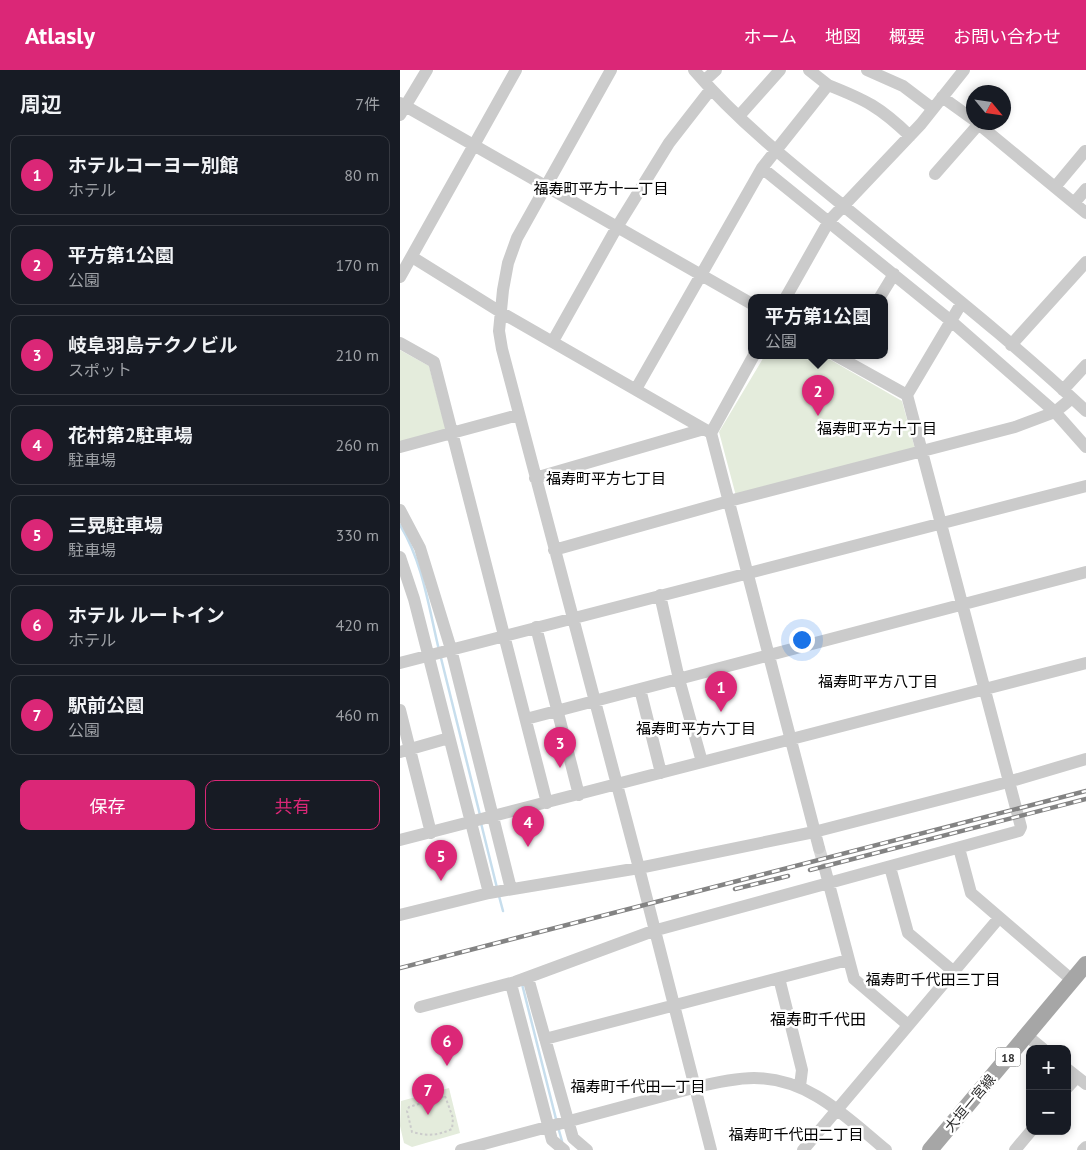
<!DOCTYPE html>
<html lang="ja">
<meta charset="utf-8">
<style>
:root{--surface:#171b24;--page:#242831;--text:#f1f3f6;--muted:#9ea1a6;--line:#363941;--accent:#db2777}
body{margin:0;font-family:"PT Sans","Noto Sans JP",sans-serif;background:var(--page);color:var(--text)}
.controls{position:absolute;right:15px;bottom:15px;display:grid;overflow:hidden;border-radius:10px;box-shadow:0 2px 8px #0003}
.controls button{width:45px;height:45px;display:grid;place-items:center;padding:0;border:0;border-bottom:1px solid var(--line);background:var(--surface);color:var(--text);font:25px sans-serif}
.compass{position:absolute;left:566px;top:15px;width:45px;height:45px;border-radius:50%;background:var(--surface);box-shadow:0 2px 8px #0003;rotate:119deg}
.you{position:absolute;left:401px;top:569px;width:18px;height:18px;margin:-12px;border:4px solid #fff;border-radius:50%;background:#1a73e8;box-shadow:0 0 0 8px #1a73e833}
.badge{display:grid;place-items:center;width:32px;height:32px;border-radius:50%;background:var(--accent);color:#fff;font-size:16px;font-weight:700}
.pin{position:absolute;translate:-50% -41px;filter:drop-shadow(0 1px 2px #0008)}
.pin::after{content:'';position:absolute;top:26px;width:18px;height:15px;background:inherit;clip-path:polygon(0 0,100% 0,50% 100%)}
.popup{position:absolute;left:348px;top:224px;width:140px;height:65px;box-sizing:border-box;display:grid;place-content:center;border-radius:10px;background:var(--surface);filter:drop-shadow(0 1px 4px #0005);font-size:16px;white-space:nowrap;color:var(--muted)}
.popup b{font-size:19px;color:var(--text)}
.popup::after{content:'';position:absolute;left:50%;top:100%;margin-left:-10px;border:10px solid transparent;border-top-color:var(--surface)}
.list{margin:0;padding:0;list-style:none}
h2{display:flex;justify-content:space-between;align-items:center;height:65px;margin:0;padding:0 20px;font-size:21px}
h2 small{font-size:16px;font-weight:400;color:var(--muted)}
.list li{display:grid;grid-template-columns:32px 1fr auto;gap:15px;align-items:center;box-sizing:border-box;height:80px;margin:0 10px 10px;padding:0 10px;border:1px solid var(--line);border-radius:10px}
.list b{display:block;font-size:19px;white-space:nowrap}
.list p{margin:0;font-size:16px;white-space:nowrap;color:var(--muted)}
.list em{font-size:16px;font-style:normal;color:var(--muted)}
.actions{display:flex;gap:10px;padding:15px 20px}
.actions a{flex:1;padding:11px 0;border:1px solid var(--accent);border-radius:10px;text-align:center;font-size:18px;color:var(--accent)}
.actions .main{background:var(--accent);color:#fff}
.map{position:relative;flex:none;width:686px;height:1080px;overflow:hidden}
header{display:flex;align-items:center;gap:30px;box-sizing:border-box;height:70px;padding:0 25px;background:var(--accent);color:#fff}
header strong{font-size:24px}
nav{display:flex;gap:28px;margin-inline-start:auto;font-size:18px}
main{display:flex}
aside{flex:1;background:var(--surface)}
.map>svg:first-child{display:block}
</style>
<header>
<strong>Atlasly</strong>
<nav><a>ホーム</a><a>地図</a><a>概要</a><a>お問い合わせ</a></nav>
</header>
<main>
<aside>
<h2>周辺<small>7件</small></h2>
<ul class="list">
<li><span class="badge">1</span><div><b>ホテルコーヨー別館</b><p>ホテル</p></div><em>80 m</em></li>
<li><span class="badge">2</span><div><b>平方第1公園</b><p>公園</p></div><em>170 m</em></li>
<li><span class="badge">3</span><div><b>岐阜羽島テクノビル</b><p>スポット</p></div><em>210 m</em></li>
<li><span class="badge">4</span><div><b>花村第2駐車場</b><p>駐車場</p></div><em>260 m</em></li>
<li><span class="badge">5</span><div><b>三晃駐車場</b><p>駐車場</p></div><em>330 m</em></li>
<li><span class="badge">6</span><div><b>ホテル ルートイン</b><p>ホテル</p></div><em>420 m</em></li>
<li><span class="badge">7</span><div><b>駅前公園</b><p>公園</p></div><em>460 m</em></li>
</ul>
<div class="actions"><a class="main">保存</a><a>共有</a></div>
</aside>
<div class="map">
<svg width="686" height="1080" viewBox="0 0 686 1080">
<rect width="100%" height="100%" fill="#fff"/>
<path fill="#e4ecdc" d="M0 280 29 296 46 360 0 373Z
M365 285H422L502 331 515 379 336 426 319 362Z
M49 1018 60 1063 12 1077 4 1073 0 1056 1 1031Z"/>
<g fill="none" stroke-linecap="round" stroke-linejoin="round">
<path stroke="#c7deed" stroke-width="2.5" d="M0 455C23 492 29 539 39 580
M41 588 80 745
M81 753 97 818
M99 826 103 841
M122 914 156 1049
M158 1057 162 1071"/>
<path stroke="#d5d5d5" stroke-width="12" stroke-dasharray="12 6" stroke-linecap="butt" d="M419 778 425 799"/>
<path stroke="#cbcbcb" stroke-width="2" stroke-dasharray="2.5 2.5" stroke-linecap="butt" d="M29 1010 34 1016 37 1029
M45 1026 53 1048 52 1059C37 1066 27 1066 12 1062L7 1041 9 1037Z"/>
<path stroke="#cbcbcb" stroke-width="12" d="M211 0 117 168 108 193 103 220 99 261 102 279 239 798 311 1080
M294 0C337 50 389 92 440 133 522 201 608 267 686 341
M409 0 428 15
M467 0 503 16 532 38
M304 11 316 0
M542 27 574 50
M0 33 352 234
M0 45 27 0
M339 46 380 0
M576 52 686 143
M362 98 551 251 655 342 686 377
M535 104 578 55
M655 117 685 81
M674 133 686 119
M12 187 102 243 311 363
M0 207 116 0
M386 227 429 151 521 54 564 0
M480 227 494 204
M153 271 217 157 269 73 311 19
M0 273 34 292 147 733
M611 275 686 192
M354 285 311 363 419 778
M435 285 507 325
M236 319 362 98 428 15C466 30 480 37 510 66
M663 320 686 295
M0 377 118 345
M135 408 304 359
M0 440 20 478 51 579 111 819
M154 480 329 431 615 357 655 342 672 328
M0 487 14 529 89 823
M260 525 279 609 302 692
M136 557 179 725
M0 593 686 416
M240 619 261 703
M0 640 31 763
M126 649 686 502
M0 682 49 668
M0 770 686 593
M559 778 571 823 672 910
M490 797 508 863 553 901
M425 799 454 909 508 955
M0 845 89 823 239 798 414 762 608 712 686 689
M128 908 173 1068 187 1080
M379 908 402 1000 400 1016
M111 914 152 1070 164 1080
M20 937 115 912 253 861 619 761 621 757 507 325 561 234
M626 965 643 979
M145 969 448 890
M667 999 686 1014
M667 1018 677 1007
M61 1080 293 1018C313 1013 334 1008 354 1008 409 1008 446 1047 486 1080
M403 1080 599 848
M615 1080 631 1061
M683 1080 686 1077"/>
<path stroke="#a6a6a6" stroke-width="16" d="M530 1080 686 894"/>
<g stroke="#838383" stroke-width="4.5">
<path id="rail" d="M410 800 686 729
M335 819 388 806
M0 898 686 721"/>
</g>
<use href="#rail" stroke="#fff" stroke-width="2.5" stroke-dasharray="8" stroke-linecap="butt"/>
</g>
<g text-anchor="middle" dominant-baseline="central" stroke-width="5" stroke-linejoin="round" paint-order="stroke">
<rect fill="#fff" stroke="#6d6d6d" stroke-width="1" x="595.5" y="977.5" width="25" height="19" rx="4"/>
<g font-size="12" font-weight="bold" fill="#2e2e2e">
<text x="608" y="987">18</text>
</g>
<g font-size="14" fill="#2e2e2e" stroke="#fff">
<text transform="translate(570 1033) rotate(-50)">大垣一宮線</text>
</g>
<g font-size="15" fill="#000" stroke="#fff">
<text x="201" y="118">福寿町平方十一丁目</text>
<text x="477" y="358">福寿町平方十丁目</text>
<text x="206" y="408">福寿町平方七丁目</text>
<text x="478" y="611">福寿町平方八丁目</text>
<text x="296" y="658">福寿町平方六丁目</text>
<text x="533" y="909">福寿町千代田三丁目</text>
<text x="238" y="1016">福寿町千代田一丁目</text>
<text x="396" y="1064">福寿町千代田二丁目</text>
</g>
<g font-size="16" fill="#000" stroke="#fff">
<text x="418" y="949">福寿町千代田</text>
</g>
</g>
</svg>
<div class="controls">
<button>+</button>
<button>−</button>
</div>
<svg class="compass" viewBox="-18 -18 36 36"><path d="M0-13l5 13h-10z" fill="#e53935"/><path d="M0 13l5-13h-10z" fill="#9ea1a6"/></svg>
<div class="you"></div>
<div class="pin badge" style="left:321px;top:642px">1</div>
<div class="pin badge" style="left:418px;top:346px">2</div>
<div class="popup"><b>平方第1公園</b>公園</div>
<div class="pin badge" style="left:160px;top:698px">3</div>
<div class="pin badge" style="left:128px;top:777px">4</div>
<div class="pin badge" style="left:41px;top:811px">5</div>
<div class="pin badge" style="left:47px;top:996px">6</div>
<div class="pin badge" style="left:28px;top:1045px">7</div>
</div>
</main>
